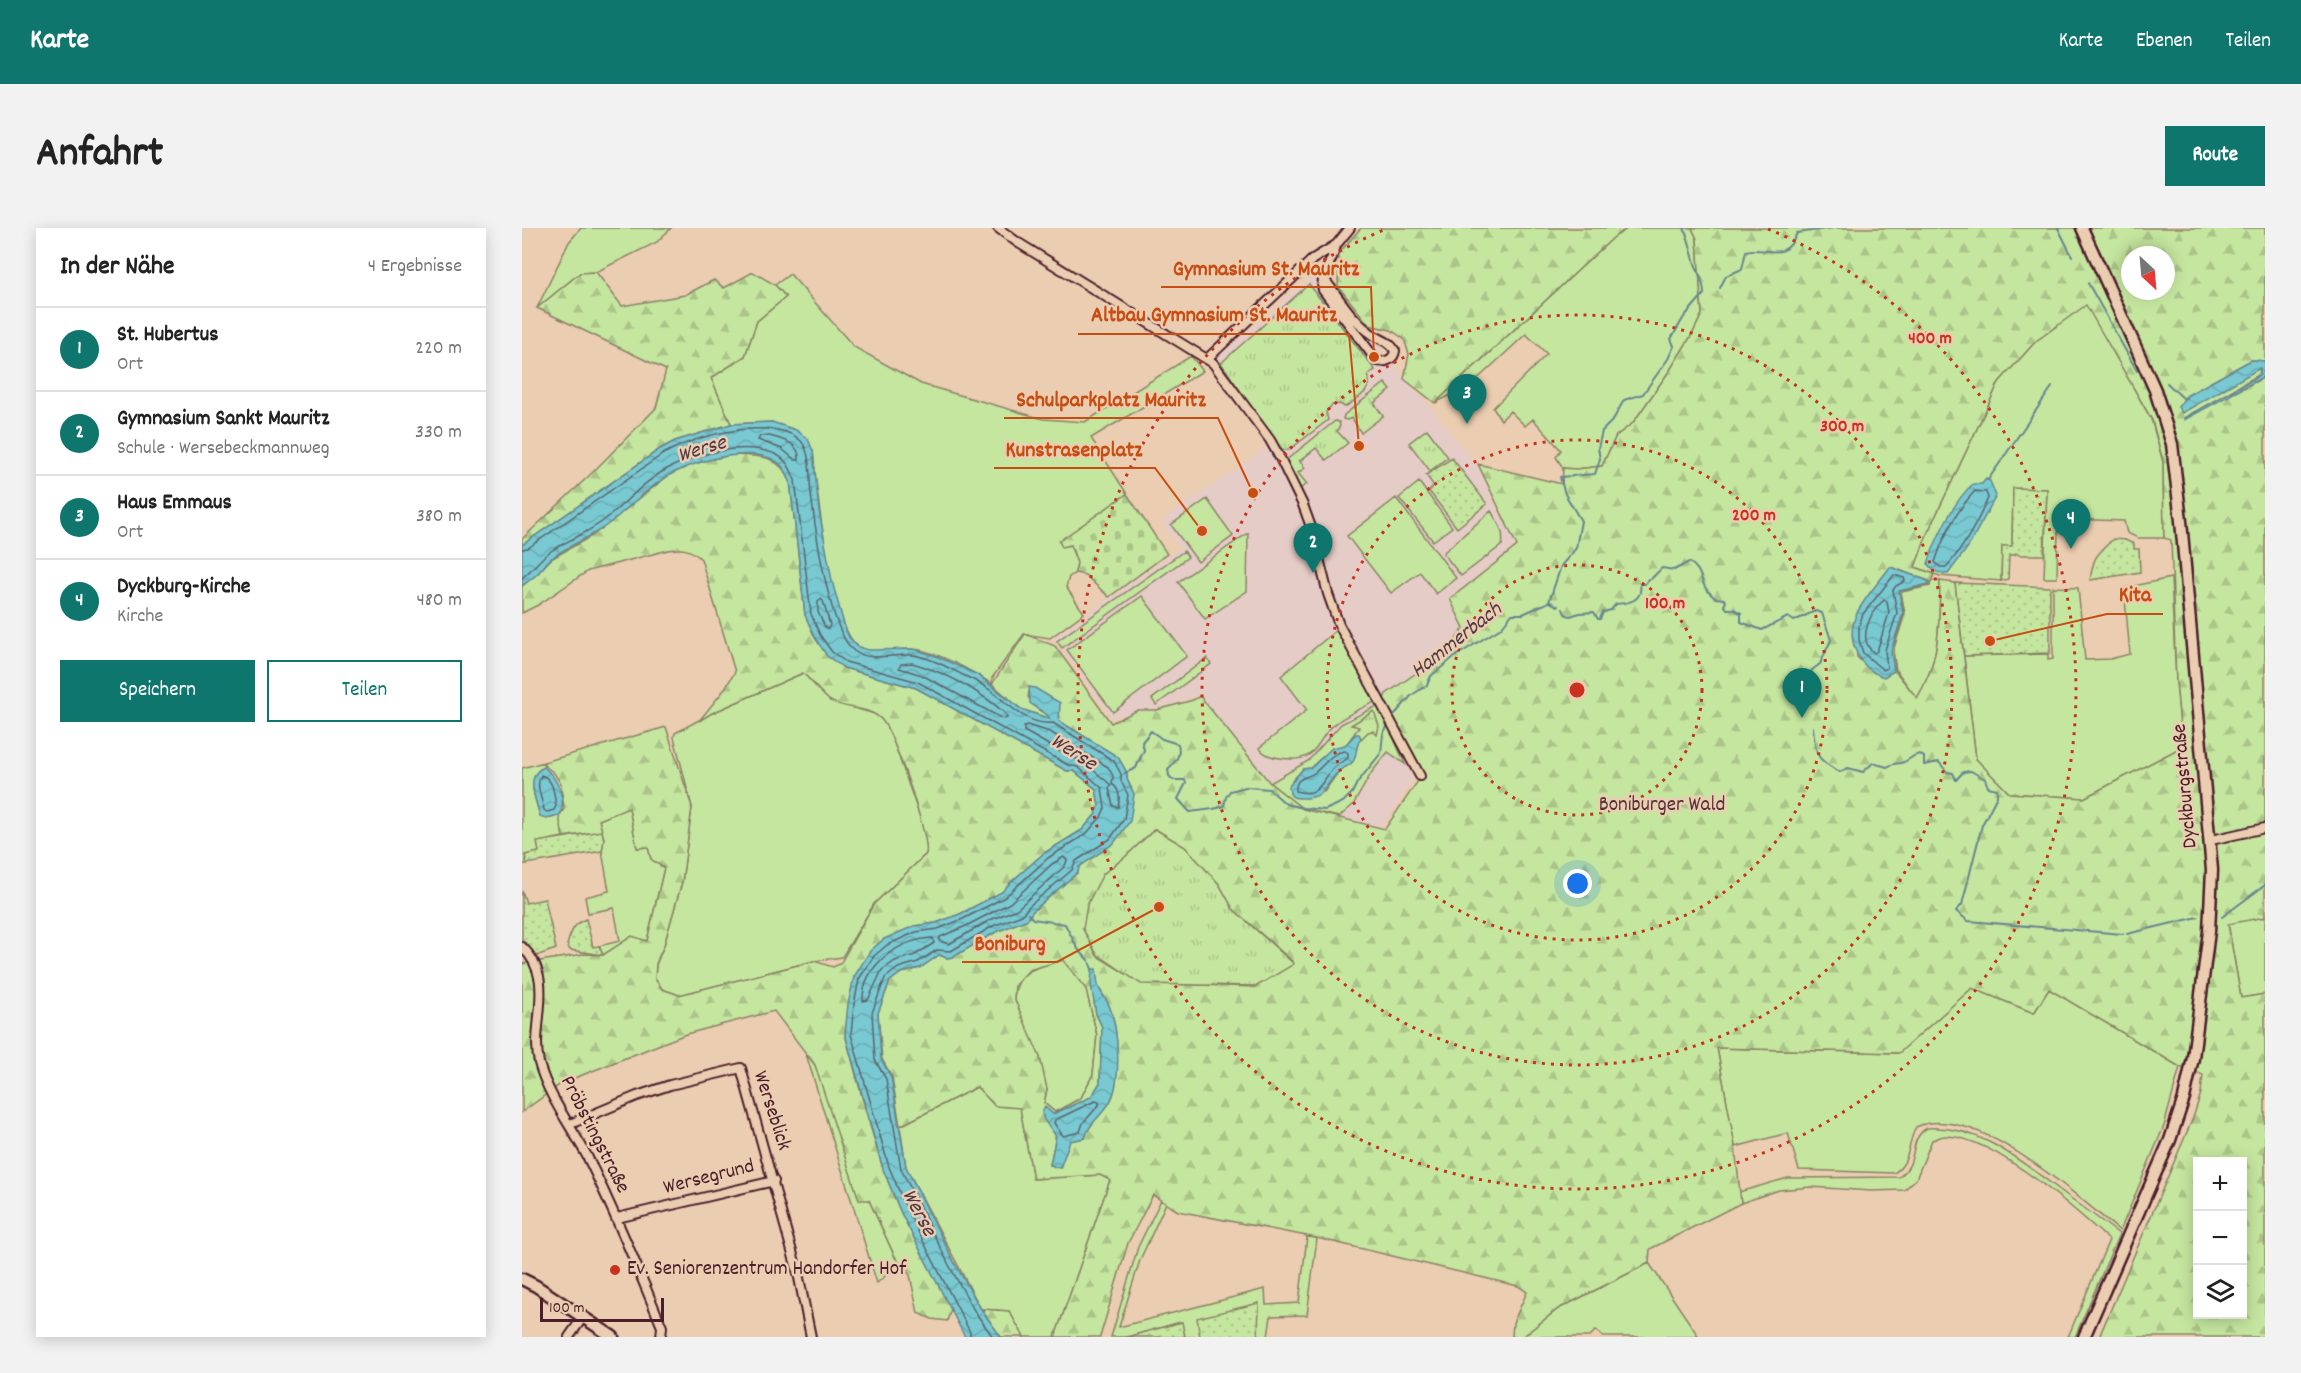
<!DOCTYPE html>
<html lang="de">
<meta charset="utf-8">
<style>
:root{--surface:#fff;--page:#f2f2f2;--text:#222;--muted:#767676;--line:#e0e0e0;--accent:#0f766e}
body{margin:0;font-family:Dekko,sans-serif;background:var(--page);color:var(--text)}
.controls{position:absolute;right:18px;bottom:18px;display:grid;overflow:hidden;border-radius:0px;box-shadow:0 3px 15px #0003}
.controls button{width:54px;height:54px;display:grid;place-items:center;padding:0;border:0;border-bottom:2px solid var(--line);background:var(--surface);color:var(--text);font:30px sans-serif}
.compass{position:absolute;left:1599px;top:18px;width:54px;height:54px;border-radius:50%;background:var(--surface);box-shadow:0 3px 15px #0003;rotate:154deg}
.scale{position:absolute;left:18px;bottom:15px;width:124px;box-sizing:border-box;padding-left:6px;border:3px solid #4a1f2b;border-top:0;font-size:16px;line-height:21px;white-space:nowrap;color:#4a1f2b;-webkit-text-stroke:4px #ebcdb1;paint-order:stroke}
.you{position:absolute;left:1056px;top:656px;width:21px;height:21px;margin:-15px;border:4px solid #fff;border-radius:50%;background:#1a73e8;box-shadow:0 0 0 9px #1a73e833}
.badge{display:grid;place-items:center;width:39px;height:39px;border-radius:50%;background:var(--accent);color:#fff;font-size:20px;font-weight:700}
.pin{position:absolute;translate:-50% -50px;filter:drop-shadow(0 2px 3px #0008)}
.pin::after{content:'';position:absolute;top:32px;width:21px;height:18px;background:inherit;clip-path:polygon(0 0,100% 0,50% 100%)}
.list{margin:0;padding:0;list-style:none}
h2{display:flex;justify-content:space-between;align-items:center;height:78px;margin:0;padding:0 24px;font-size:26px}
h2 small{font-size:20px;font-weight:400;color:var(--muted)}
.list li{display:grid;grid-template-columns:39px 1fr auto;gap:18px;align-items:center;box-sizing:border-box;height:84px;padding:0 24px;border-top:2px solid var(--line)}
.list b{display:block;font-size:22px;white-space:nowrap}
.list p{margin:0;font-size:20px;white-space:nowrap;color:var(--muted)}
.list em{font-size:20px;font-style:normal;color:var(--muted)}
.actions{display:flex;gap:12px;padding:18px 24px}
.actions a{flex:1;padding:14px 0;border:2px solid var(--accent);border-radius:0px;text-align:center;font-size:21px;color:var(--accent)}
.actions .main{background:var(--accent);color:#fff}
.icon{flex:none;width:33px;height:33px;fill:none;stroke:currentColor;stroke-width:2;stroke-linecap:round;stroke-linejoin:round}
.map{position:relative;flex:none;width:1743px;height:1109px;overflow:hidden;border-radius:0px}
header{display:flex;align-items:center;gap:36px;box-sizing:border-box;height:84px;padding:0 30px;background:var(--accent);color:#fff}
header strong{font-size:28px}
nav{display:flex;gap:33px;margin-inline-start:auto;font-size:21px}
.intro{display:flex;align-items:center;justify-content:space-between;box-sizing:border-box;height:144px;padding:0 36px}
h1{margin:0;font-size:42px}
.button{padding:15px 27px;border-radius:0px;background:var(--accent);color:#fff;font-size:21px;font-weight:700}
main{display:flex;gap:36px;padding:0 36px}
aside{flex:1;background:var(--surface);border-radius:0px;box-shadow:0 3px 15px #0003}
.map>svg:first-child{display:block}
</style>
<header>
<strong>Karte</strong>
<nav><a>Karte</a><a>Ebenen</a><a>Teilen</a></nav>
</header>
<div class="intro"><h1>Anfahrt</h1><a class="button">Route</a></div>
<main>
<aside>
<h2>In der Nähe<small>4 Ergebnisse</small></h2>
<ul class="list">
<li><span class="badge">1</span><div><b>St. Hubertus</b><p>Ort</p></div><em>220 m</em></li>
<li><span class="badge">2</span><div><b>Gymnasium Sankt Mauritz</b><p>Schule · Wersebeckmannweg</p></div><em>330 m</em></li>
<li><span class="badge">3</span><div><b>Haus Emmaus</b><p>Ort</p></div><em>380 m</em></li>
<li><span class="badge">4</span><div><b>Dyckburg-Kirche</b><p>Kirche</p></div><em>480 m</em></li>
</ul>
<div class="actions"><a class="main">Speichern</a><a>Teilen</a></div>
</aside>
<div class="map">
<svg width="1743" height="1109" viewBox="0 0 1743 1109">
<defs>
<pattern id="forest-firs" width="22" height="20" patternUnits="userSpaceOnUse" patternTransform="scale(1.5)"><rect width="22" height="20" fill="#c5e69f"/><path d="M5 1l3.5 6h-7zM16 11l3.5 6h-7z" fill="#abc589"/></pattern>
<pattern id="wetland-marsh" width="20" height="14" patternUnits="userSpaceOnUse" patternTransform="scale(1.5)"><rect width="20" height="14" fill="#c5e69f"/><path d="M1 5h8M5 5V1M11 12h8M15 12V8" fill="none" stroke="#abc589"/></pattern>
<pattern id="cemetery-stones" width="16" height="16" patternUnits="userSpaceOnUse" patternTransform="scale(1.5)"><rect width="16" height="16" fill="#c5e69f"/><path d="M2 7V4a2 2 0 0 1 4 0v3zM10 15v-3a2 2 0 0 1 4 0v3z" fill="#abc589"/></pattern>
<pattern id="park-tufts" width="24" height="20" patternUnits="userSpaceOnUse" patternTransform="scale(1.5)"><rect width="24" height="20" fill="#c5e69f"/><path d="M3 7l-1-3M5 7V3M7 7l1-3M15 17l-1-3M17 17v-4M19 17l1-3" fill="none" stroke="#abc589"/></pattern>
<pattern id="garden-dots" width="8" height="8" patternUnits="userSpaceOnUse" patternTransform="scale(1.5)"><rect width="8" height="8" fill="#c5e69f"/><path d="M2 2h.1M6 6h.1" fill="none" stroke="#abc589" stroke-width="1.8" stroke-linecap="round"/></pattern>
<pattern id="water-waves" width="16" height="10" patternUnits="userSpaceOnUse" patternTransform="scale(1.5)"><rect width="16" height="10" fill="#78c9d1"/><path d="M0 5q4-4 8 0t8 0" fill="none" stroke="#69acb4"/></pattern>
</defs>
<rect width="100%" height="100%" fill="#ebcdb1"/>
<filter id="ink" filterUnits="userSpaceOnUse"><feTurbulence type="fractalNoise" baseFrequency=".0167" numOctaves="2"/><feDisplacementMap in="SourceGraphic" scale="12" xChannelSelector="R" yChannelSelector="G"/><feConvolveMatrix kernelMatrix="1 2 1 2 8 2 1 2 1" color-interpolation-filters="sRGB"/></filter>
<g filter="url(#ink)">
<path fill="#e5ccc7" d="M793 46 909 180 955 237 994 318 927 370 942 400 925 422 859 471 891 552 860 600 781 581 748 555 677 467 635 482 589 489 532 409 658 320 639 293 753 214 696 128Z"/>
<path fill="#c5e69f" stroke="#888265" stroke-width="1.5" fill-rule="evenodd" d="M59 0H149L135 14 74 44 58 45 15 80 47 14Z
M1106 0H1170L1175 11 1180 86 1171 105 1148 142 1111 195 1094 208 1080 238 1054 241 1041 240 1034 229 1039 222 1011 191 1003 198 988 183 979 192 971 180 1025 126 1004 106 949 157 913 175 1092 9Z
M268 46 332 119 399 156 521 191 563 194 669 128 681 143 569 210 605 266 538 313 548 317 555 335 553 345 547 349 544 359 562 385 528 410 502 406 470 450V456C450 443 415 423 391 421 374 420 351 428 336 418 310 402 294 258 291 223L250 194 209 196 189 150 223 128 235 93 264 69 253 57Z
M1564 76 1629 191 1641 234 1642 310H1616L1605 305 1602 293 1545 291 1536 297 1535 350H1522L1525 261H1491L1490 319 1480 318 1479 353 1418 348 1393 339 1405 306 1477 154 1514 113Z
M897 254 930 299 911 313 877 270Z
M874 270 934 350 914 366 898 344 869 365 825 308Z
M685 271 711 308 676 334 649 297Z
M969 283C976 295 983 303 980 317L939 348 921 325Z
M726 305 725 363 683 391 656 354Z
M662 323 666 329 540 420 535 413Z
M1649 350 1654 453 1660 519 1562 570 1487 565 1454 531 1442 428 1526 426V432L1531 431V359L1556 360 1563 432 1588 431 1608 426 1602 360Z
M1409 353H1418C1417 398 1419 429 1395 471L1374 442 1371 423 1383 386 1379 364 1408 358Z
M620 368 665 428 591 484 545 422Z
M817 400 855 473C842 479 828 485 817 493 791 509 801 537 758 530 749 529 743 527 737 520L785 482 759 448Z
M685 430 689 436 634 477 630 471Z
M281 445 308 473 353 486 360 492 368 503 403 604 405 622 404 626 352 676 320 729 292 733 157 767 140 761 133 751 134 737 142 717 160 654 170 579 152 509 153 505 190 485Z
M857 477 883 536 866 524 850 544 831 577 817 589 781 581 748 555 786 533 819 496ZM839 510 835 515 831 533 817 543 802 564 770 553 781 541 789 540C805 521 818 520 839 510Z
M22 534V539C2 548 14 572 18 588L24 590 38 587 41 609 16 614 17 624 3 627 5 636H0V540Z
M107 579 115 620 126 619 129 631 142 640 125 713 96 718 81 727 77 718 98 713 92 680 66 685 63 669 87 663 80 623 82 611 77 592Z
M1743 689V766L1719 770 1706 695Z
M541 732 564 761 575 807 571 846 559 870 533 884 522 875 525 861 492 770C495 740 517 739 541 732Z
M1450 760 1512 785 1527 761 1658 839 1642 898 1598 1003C1554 968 1453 873 1394 899 1385 915 1389 935 1372 945L1277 942 1266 905 1213 919 1195 820 1376 825Z
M284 826 293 837 347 972 373 1029 378 1035 355 1055Z
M455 859 473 878 498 879 511 951 578 947 588 952 533 1109H502L487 1083 459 1081 384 939 378 898Z
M1405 900C1454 897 1492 928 1530 956 1552 973 1575 989 1597 1006L1553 1109H1546L1587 1012C1553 981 1469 907 1423 908 1419 908 1414 911 1410 912L1394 951 1382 962 1349 963 1289 959 1257 962 1219 975 1217 964 1266 950 1377 949C1399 933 1384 913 1405 900Z
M639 972 644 975 618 1032 597 1099 743 1061 744 1077 777 1075 785 1009 795 1010 785 1087 749 1088 746 1109H736V1075L678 1109H663L659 1094 605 1109H589L616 1019Z
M1127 1035 1177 1109H1081L1074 1102 1067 1109H1000L1036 1081Z"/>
<path fill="url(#forest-firs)" stroke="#888265" stroke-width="1.5" fill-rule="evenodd" d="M839 0H1106L1092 9 913 175 882 151 887 126 882 111 869 102 847 97 816 58 817 25Z
M1170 0H1743V133L1729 132 1664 168 1738 139V146L1662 190 1741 150 1743 137V689L1706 696 1719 770 1743 766V1109H1577L1671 890 1679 865 1681 847 1658 839 1527 761 1512 785 1450 760 1377 825 1195 820 1213 918 1219 975 1128 1021 1127 1035 1036 1081 1000 1109H990L991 1095 1005 1064 996 1058 795 1010 656 983 631 967 606 1015 578 1109H533L588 952 578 947 511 951 498 880 473 878 455 859 378 898 370 849 360 831 356 785 368 753 379 745 398 740 417 727 425 730 431 729 474 704 506 691 510 684 556 644 557 639 592 615 612 566 605 551V545L596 529 537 493 507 464 506 469 515 481 525 487 528 491 499 481 470 456 503 406 533 418 589 495 616 482H635L671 472 678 468 748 555 781 581 863 601 896 553 861 473 864 466 926 423 942 400 928 371 995 318 956 236 1040 256 1041 240 1054 241 1080 238 1094 208 1111 195 1148 142 1171 105 1180 86 1175 11ZM1608 27H1644V63H1608ZM1564 77 1630 192 1641 233 1642 310 1649 312 1654 453 1660 519 1562 570 1487 565 1454 531 1433 355 1418 353C1417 397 1419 431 1395 470L1373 443 1371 423 1382 386 1379 364 1408 357 1412 346 1393 339 1405 306 1477 154 1514 113ZM1369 339 1407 353 1406 356 1377 363 1381 386 1369 423 1352 445 1335 429 1336 383ZM633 601 663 619 697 656 711 681 770 733 733 759 619 755 575 728 561 701 581 646 602 630ZM541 732 564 761 575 807 571 846 559 870 533 884 522 875 525 861 518 829 492 770 493 757 507 742ZM577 760C584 771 590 781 592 794 596 812 597 855 589 872 582 886 567 894 563 909L548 913 528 937 534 908 523 880 531 886 569 869 578 855 580 799 574 786 572 772ZM1676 934H1720V1086H1676Z
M74 44 100 78 163 67 192 52 202 60 231 44 253 57 264 69 235 93 223 128 189 150 209 196 153 213 138 221 0 317V311L70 245 134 180 144 142 15 80 58 45Z
M209 227C236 228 256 225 268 253L283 387 322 440 394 460 545 543H552L574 561 577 577 574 586 560 602 522 625 489 654 480 664 438 686 414 695 392 698 332 749 323 806 344 884 361 941 379 985 429 1081 425 1093 410 1091 396 1085 388 1047 373 1029 347 972H337L293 837 252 783 164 806 40 855 0 884V736L62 726 81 727 110 708 125 713 142 640 129 631 126 619 115 620 107 580 77 592 80 603 41 609 37 588 42 581 39 556 32 545 22 537V534L144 499 170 579 160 654 142 717 134 736 133 751 140 761 157 767 292 733 311 739 318 736 352 676 404 626C409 612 371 502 359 491 346 478 322 482 307 472 298 465 290 453 281 445L190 485 177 493 202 462 213 444 179 331C168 320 160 320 146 322L66 343 16 377 0 385V358L16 345 29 331 70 308 147 247 176 234Z
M459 1081 487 1083 502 1109H479Z"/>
<path fill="url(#wetland-marsh)" stroke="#888265" stroke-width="1.5" d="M852 483 857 498 855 507 851 503 846 504 835 515 833 525 826 514 837 499 829 497Z"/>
<path fill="url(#cemetery-stones)" stroke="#888265" stroke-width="1.5" d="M605 266 645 326 587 369 563 347 553 345 555 335 549 317 540 319 537 313Z"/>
<path fill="url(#park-tufts)" stroke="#888265" stroke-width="1.5" d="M787 56 853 142 846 147C852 163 834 171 823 179L818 176 810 177 804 184 806 192 767 222H759L699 135Z
M863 155 869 162 852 175 861 188 839 205 830 190 825 192 821 191 822 187Z
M813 193 817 194 818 198 815 203 826 215 804 232 794 220 778 233 783 240 776 245 785 256 776 262 762 234Z
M905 201 926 229 908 243 887 215Z
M633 601 663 619 697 656 711 681 772 736 735 758 619 756 575 726 561 701 565 677 581 646 602 630Z"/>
<path fill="url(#garden-dots)" stroke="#888265" stroke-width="1.5" d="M930 230 965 276 935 300 907 263 912 258 904 247Z
M1491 260 1525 261 1522 327H1497L1494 325 1493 327H1487L1486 351 1479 353 1480 318H1490Z
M1591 311 1603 312 1612 316V321H1617L1618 344 1568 352C1572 327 1574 328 1591 311Z
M1433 355 1528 359V425L1442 428Z
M80 603 82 611 80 623 5 636 3 627 17 624 15 614Z
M0 663 4 675 23 671 34 721 14 728 0 713Z
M64 691 71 719 77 718 81 727 48 722 45 717C49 704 51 696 64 691Z
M737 1075 736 1109H678L675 1090Z
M660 1094 663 1109H605Z"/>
<path fill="url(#water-waves)" stroke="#66858f" stroke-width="1.5" d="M1729 132 1743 133 1741 149 1662 192V190L1732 151 1738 146V140L1660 185 1656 179 1664 168Z
M250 194 274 202 286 211 291 223 297 283 310 353 323 400 327 409 336 419 347 422 391 421 414 428 456 447 499 481 528 491 525 487 508 475 507 459 513 460 538 475 537 493 596 529 605 545V551L612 566 608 593 592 615 557 639 556 644 510 684 506 691 474 704 431 729 425 730 417 727 398 740 379 745 368 753 356 785 359 831 369 849 384 939 432 1034 459 1081 479 1109H443L379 985 361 941 323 806 326 776 332 749 348 723 362 711 392 698 414 695 438 686 480 664 489 654 522 625 560 602 574 586 577 578 574 561 552 543H545L394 460 322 440 305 428 293 410 283 387 268 253C266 250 265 244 262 241 242 212 170 233 146 248 123 262 106 281 85 297 68 310 47 317 30 330 25 333 22 339 18 343 13 349 6 353 0 358V317L138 221 153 213 209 196Z
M1464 251 1468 253 1474 268 1446 319 1426 346C1418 345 1410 344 1406 336 1413 312 1432 272 1451 256H1460Z
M1368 339 1407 353V356L1377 363 1381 385 1369 423 1372 443 1362 449C1335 440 1323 410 1335 385 1343 369 1358 353 1368 339Z
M834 506H837L839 510C834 517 835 524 832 532 829 538 822 539 817 543 801 558 805 571 777 570 769 570 767 566 767 558L781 541 789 540 810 520 823 517Z
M22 539C35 550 45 570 38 587L24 590 18 588C14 572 2 547 22 539Z
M570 741H574C575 747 575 754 577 760 580 767 586 773 588 780 596 802 600 850 589 872 582 886 567 894 563 910L548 913 538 940 528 937 534 908 522 892 520 885 523 879 531 886 569 869 578 855 580 799 574 786 569 757Z"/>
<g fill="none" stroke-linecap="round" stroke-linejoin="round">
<path stroke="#5c636d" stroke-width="1.5" d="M248 208C262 212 278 215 277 232H273L260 221 236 212 238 208Z
M1453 263 1464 264 1466 270C1456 293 1441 321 1424 339H1418L1413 334C1421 309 1435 282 1453 263Z
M0 321 6 320 141 226C167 212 198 203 228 201 245 200 266 200 279 213 290 225 287 252 289 266 293 299 307 403 332 423 347 434 373 426 390 427 407 429 425 439 441 447 450 451 460 456 468 462 486 476 506 498 531 495L592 533 599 546V553L606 567 602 591 588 611 554 633 550 642 506 679 500 687 471 698 429 723 415 722 396 734 376 740 363 750 350 785 353 832 364 851 379 941 427 1037 453 1084 471 1109
M1372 347 1382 350 1383 353 1374 358 1371 362 1375 385 1363 422 1365 440 1361 442 1341 425 1337 412V398L1341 386Z
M0 350C9 343 17 332 26 325 43 313 64 306 81 293 103 276 121 254 145 241 174 226 223 212 255 227 265 232 269 242 273 252L289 386 298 407 310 424 324 434 396 454 546 537 556 539 580 560 583 580 579 589 564 606 526 630 483 669 441 691 416 701 394 704 365 717 352 728 337 751 332 777 329 806 367 939 385 982 448 1104V1109
M299 371 301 373 308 397 306 401 303 399 296 384V374Z
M1362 372 1365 374 1367 385 1355 423 1352 425C1334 411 1349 383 1362 372Z
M390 435C426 445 456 462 484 486L485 490 481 491 400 447 377 440 379 436Z
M505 497 528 504 586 539 591 548 590 556C598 561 598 571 596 579L591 578 587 560 589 557 559 532 548 529 502 503V499Z
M823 523 826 525V530C822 533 817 535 813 539 798 552 800 570 774 563 773 548 784 551 792 545 804 537 807 525 823 523Z
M19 547C32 551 32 566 34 578L32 582 25 584 22 582C20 571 13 557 19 547Z
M542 629 545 632 543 638 495 681 468 692 427 716 417 713 418 709 444 698 488 675 530 636Z
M411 710 412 715 393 727 373 733 360 742 346 772 341 773C340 737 378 711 411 710Z
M573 873 577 874V877L561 895 558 904 541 908 532 895 533 892Z"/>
<path stroke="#66858f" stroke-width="2" d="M1536 0 1550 28
M1566 55 1615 143
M1198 60 1204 48 1220 41 1224 23C1244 17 1262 37 1275 5L1311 0
M1645 155 1662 171 1664 170
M1466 252 1530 159
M1028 374 1036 378
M1041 381 1043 386 1048 388 1058 385 1072 384 1076 391H1078L1081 384 1089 382 1094 376C1107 375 1121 373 1118 356H1123L1126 351H1129L1140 340 1152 342 1167 334C1179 341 1178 350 1183 359 1185 363 1190 367 1193 370L1202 371 1204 374 1202 377 1205 381H1211L1219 385V394L1240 402 1266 389 1272 393 1293 383 1300 385 1309 412 1298 436 1290 442 1287 448 1282 466
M873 486 890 467 905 457 909 448 932 429 979 400 990 386H1001L1027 374 1039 338 1054 320 1059 293 1043 266 1038 249 1073 246 1078 231 1076 220 1080 203 1091 192 1102 172 1121 166 1146 131 1152 118 1149 111 1162 89 1182 66C1182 54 1178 49 1174 38 1169 25 1168 12 1162 0
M1291 499C1294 527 1293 531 1318 544L1326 540 1341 544 1351 535 1365 539C1371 535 1373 536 1379 535 1387 533 1390 527 1398 526L1402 529V537L1417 534 1425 544 1431 545 1434 552 1441 544 1449 543 1463 551 1466 559 1475 561V568L1460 597 1440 677 1434 683 1446 693 1601 706
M603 545 614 540 622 522 620 514 629 503 640 511 656 516C659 528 654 533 646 541L647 548 651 552H663L664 555 656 571 668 584C679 582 693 582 702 578L704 569 708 563 724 559 747 561 764 576 781 580 803 582 821 574 830 565 835 555 859 525 861 506 865 499
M506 686 511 691 543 696 556 721 567 733 570 741
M1700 689 1743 657
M1605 706 1676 689"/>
<g stroke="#4a1f2b" stroke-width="12">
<path id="street" d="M476 0 495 14 691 135 748 212 758 230 781 277 789 299 806 366 817 397 898 548
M802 51C817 69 830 93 850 106 858 112 868 113 873 123 872 131 864 135 855 133L801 62C797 49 812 31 814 17
M686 130 791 31 814 17 828 0
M1689 612 1743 600
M0 719C35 751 8 796 17 835 26 868 49 898 65 928 93 984 116 1041 140 1099L139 1109
M48 896 115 868 148 857 219 840 276 1045 289 1109
M95 990 252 953
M47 1109 61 1089"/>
</g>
<g stroke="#4a1f2b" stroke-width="15">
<path id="secondary" d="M1560 0 1633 162 1650 216 1659 293 1690 642 1687 703 1671 830 1662 870 1648 912 1562 1109
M0 1051 14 1058 91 1109"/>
</g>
<use href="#street" stroke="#ebcdb1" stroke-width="8"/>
<use href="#secondary" stroke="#ebcdb1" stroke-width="10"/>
</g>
</g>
<g fill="none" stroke="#c8321e" stroke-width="3" stroke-dasharray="3 6">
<circle cx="1055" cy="462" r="125"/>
<circle cx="1055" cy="462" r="250"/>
<circle cx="1055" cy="462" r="375"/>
<path d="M1246 1A499 499 0 1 1 864 1"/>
</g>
<circle fill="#c8321e" stroke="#ebcdb1" stroke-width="2" cx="93" cy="1042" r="6"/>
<g text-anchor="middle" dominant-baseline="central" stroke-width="5" stroke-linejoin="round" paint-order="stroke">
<g font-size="21" fill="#4a1f2b" stroke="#ebcdb1">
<text transform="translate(1664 558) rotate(-95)">Dyckburgstraße</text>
<text transform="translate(249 883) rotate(72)">Werseblick</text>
<text transform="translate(72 907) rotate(63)">Pröbstingstraße</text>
<text transform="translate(187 950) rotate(-14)">Wersegrund</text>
</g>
<g font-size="21" fill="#563337" stroke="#ebcdb1">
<text x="1140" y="578">Boniburger Wald</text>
</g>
<g font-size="21" fill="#4a1f2b" stroke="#ebcdb1" text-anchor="start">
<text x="105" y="1042">Ev. Seniorenzentrum Handorfer Hof</text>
</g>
<g font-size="22" font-style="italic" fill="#513844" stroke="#ebcdb1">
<text transform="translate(180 222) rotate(-17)">Werse</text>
<text transform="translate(935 413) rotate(-38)">Hammerbach</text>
<text transform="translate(551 525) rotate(33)">Werse</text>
<text transform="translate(396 985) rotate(62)">Werse</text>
</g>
</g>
<circle cx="1055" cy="462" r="9" fill="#c8321e" stroke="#ebcdb1" stroke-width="3"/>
<g font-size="18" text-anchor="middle" font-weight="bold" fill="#c8321e" stroke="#ebcdb1" stroke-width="5" stroke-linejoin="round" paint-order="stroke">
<text x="1408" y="115">400 m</text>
<text x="1320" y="203">300 m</text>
<text x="1232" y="292">200 m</text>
<text x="1143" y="380">100 m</text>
</g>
<path fill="none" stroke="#c84d12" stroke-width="2" d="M852 129L849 59H639M837 218L827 106H556M731 265L696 190H482M680 303L633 240H472M1468 413L1585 386H1641M637 679L535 734H440"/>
<g fill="#c84d12" stroke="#ebcdb1" stroke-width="2">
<circle cx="852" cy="129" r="6"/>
<circle cx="837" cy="218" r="6"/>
<circle cx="731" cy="265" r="6"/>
<circle cx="680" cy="303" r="6"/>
<circle cx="1468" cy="413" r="6"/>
<circle cx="637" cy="679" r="6"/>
</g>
<g font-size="22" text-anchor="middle" font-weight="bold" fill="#c84d12" stroke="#ebcdb1" stroke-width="5" stroke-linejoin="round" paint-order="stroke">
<text x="744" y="47">Gymnasium St. Mauritz</text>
<text x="692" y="93">Altbau Gymnasium St. Mauritz</text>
<text x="589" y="178">Schulparkplatz Mauritz</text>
<text x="552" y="228">Kunstrasenplatz</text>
<text x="1613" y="373">Kita</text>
<text x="488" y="722">Boniburg</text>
</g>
</svg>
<div class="controls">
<button>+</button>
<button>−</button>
<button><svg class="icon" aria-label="layers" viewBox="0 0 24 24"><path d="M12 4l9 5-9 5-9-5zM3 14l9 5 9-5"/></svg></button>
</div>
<svg class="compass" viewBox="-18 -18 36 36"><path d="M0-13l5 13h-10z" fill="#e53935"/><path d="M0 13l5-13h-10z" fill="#767676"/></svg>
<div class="scale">100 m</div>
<div class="you"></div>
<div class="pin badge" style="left:1280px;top:490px">1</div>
<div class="pin badge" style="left:791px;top:345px">2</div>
<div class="pin badge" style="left:945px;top:196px">3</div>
<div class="pin badge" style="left:1549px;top:321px">4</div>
</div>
</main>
